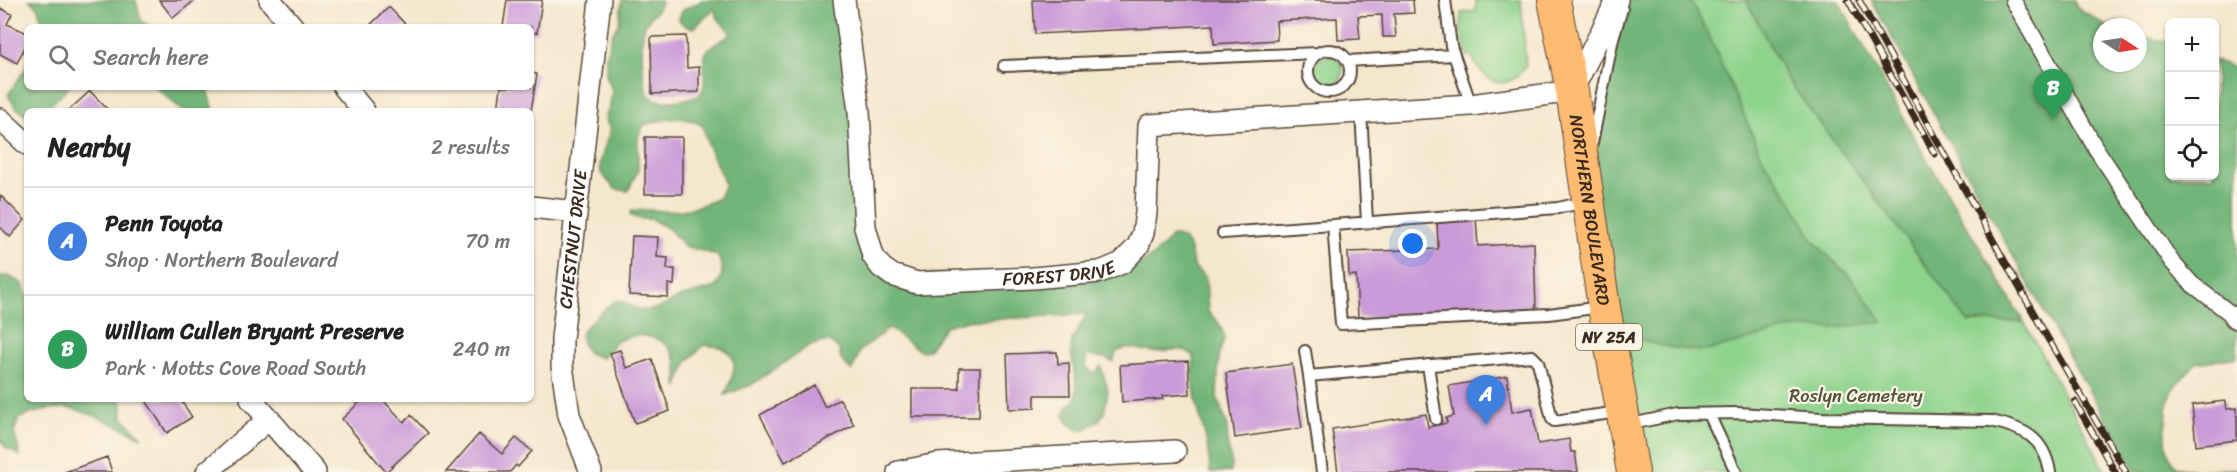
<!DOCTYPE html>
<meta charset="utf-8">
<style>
:root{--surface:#fff;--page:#f6f6f6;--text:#222;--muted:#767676;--line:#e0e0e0;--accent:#111827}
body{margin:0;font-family:Sriracha,sans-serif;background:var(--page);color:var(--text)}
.controls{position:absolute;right:18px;top:18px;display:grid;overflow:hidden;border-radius:9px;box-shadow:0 2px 4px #0004}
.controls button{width:54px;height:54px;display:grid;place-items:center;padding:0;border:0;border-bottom:2px solid var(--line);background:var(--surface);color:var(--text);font:30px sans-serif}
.compass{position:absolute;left:2093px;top:18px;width:54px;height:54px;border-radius:50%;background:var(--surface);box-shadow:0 2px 4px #0004;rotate:102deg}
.you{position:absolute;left:1413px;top:244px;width:21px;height:21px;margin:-15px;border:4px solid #fff;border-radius:50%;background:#1a73e8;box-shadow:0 0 0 9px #1a73e833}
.badge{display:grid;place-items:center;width:39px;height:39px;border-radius:50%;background:var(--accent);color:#fff;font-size:20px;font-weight:700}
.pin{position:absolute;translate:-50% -50px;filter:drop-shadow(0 2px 3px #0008)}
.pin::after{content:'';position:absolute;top:32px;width:21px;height:18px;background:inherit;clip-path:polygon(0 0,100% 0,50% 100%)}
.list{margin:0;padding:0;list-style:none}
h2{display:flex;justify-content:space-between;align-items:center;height:78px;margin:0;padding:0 24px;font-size:26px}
h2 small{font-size:20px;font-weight:400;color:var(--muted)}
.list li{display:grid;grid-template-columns:39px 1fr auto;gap:18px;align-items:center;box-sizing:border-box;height:108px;padding:0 24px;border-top:2px solid var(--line)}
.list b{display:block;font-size:22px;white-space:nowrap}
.list p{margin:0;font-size:20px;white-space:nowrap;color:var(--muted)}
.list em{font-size:20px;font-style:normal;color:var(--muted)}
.icon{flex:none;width:33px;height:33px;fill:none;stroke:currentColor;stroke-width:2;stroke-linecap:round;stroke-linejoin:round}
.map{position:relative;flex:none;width:2237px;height:472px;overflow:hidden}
.search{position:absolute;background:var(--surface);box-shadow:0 2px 4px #0004;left:24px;top:24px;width:510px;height:66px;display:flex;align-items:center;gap:15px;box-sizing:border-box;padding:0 21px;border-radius:9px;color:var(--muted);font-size:22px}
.panel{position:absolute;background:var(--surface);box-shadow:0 2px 4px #0004;left:24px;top:108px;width:510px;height:294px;border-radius:9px}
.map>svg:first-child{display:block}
</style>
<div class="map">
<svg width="2237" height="472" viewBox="0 0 2237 472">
<rect width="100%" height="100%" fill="#fcf5e5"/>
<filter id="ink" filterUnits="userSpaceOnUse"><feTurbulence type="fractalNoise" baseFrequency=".0167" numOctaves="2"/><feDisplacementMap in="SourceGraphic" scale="12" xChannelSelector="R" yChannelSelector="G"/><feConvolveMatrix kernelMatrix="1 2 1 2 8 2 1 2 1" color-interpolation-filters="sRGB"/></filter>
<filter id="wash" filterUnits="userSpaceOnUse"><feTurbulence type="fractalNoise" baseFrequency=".008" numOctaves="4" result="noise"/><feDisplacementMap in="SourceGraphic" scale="24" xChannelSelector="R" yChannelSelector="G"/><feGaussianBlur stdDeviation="1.35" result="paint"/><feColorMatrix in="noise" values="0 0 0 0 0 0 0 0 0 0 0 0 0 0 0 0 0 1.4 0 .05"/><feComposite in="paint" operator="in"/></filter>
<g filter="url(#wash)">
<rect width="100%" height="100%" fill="#f5e7ce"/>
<path fill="#8ed38d" stroke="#647e56" stroke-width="1.5" d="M1476 0H1521L1526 66C1504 95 1485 83 1471 55L1467 56 1461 30V13L1476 11Z
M1690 0H1746L1788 80 1968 322H2024L2106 472H1633L1606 321 1851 278 1814 242 1791 200 1764 161 1709 36Z
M1313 71a15 15 0 1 1 30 0a15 15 0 1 1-30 0Z"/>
<path fill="#72b578" stroke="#56704b" stroke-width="1.5" d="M29 0H136L141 21 152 27H44L37 6Z
M622 0H658L661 2C658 13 648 16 645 25 640 36 641 91 652 98 665 105 686 99 699 96 711 81 697 63 708 50 712 45 725 39 731 34L718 18 714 9 694 28 686 26 679 20C681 5 693 8 702 0H844L865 227 892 275 1125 271C1145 263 1159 253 1172 236 1190 236 1191 251 1193 266L1206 278 1208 312 1218 322 1225 337 1219 355 1217 397 1227 424 1228 448 1232 465 1231 472H1210C1209 461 1209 450 1206 439 1199 412 1190 386 1194 357 1180 343 1169 353 1153 352 1135 351 1136 343 1116 352L1113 362 1105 358 1087 355 1085 366 1091 372H1096L1101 366 1108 390 1104 414 1099 420 1084 430C1074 429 1067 424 1064 414L1068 406 1074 402 1077 388 1071 353 1072 340 1087 314 963 321 945 326 928 350 920 351 889 328 860 351 852 371 841 360 839 349 828 341 809 346 751 385 725 395C731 380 743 359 723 348 718 346 710 346 704 345L687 362 677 388C677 380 678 368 676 360 667 336 639 330 618 341 611 345 607 353 602 358L588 353C584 347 579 340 582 332 584 328 611 302 616 301 626 299 634 314 655 309 665 307 672 301 680 297 691 293 705 291 716 287 723 275 725 268 717 255L685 246 668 228 651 219H640L630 215 632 211C644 208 654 211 666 211 685 212 702 206 719 198L725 184C717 163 707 150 703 126 682 113 666 119 644 125L638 137V170L628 191 615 189 601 173 600 163 610 130 605 118 610 106 612 90 606 75V57L612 34 619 24Z
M1627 0H1690L1709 36 1764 161 1791 200 1814 242 1851 278 1883 322 1834 328H1793L1706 351C1674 350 1643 343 1615 329L1586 178Z
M1746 0H1838L1923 153 2024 322H1968L1788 80Z
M1871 0H2075L2076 7 2108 27H2102V63H2138V36L2169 42 2170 176H2214L2215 60 2237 69V357L2196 363C2189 371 2177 382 2172 392 2165 408 2161 455 2177 467 2187 472 2223 469 2237 469V472H2136L2058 337Z
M27 66V87H69L44 111H27V115L16 108 8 95Z
M156 87H207L214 111H183Z
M8 276 23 284 27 299V399H121L123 418 142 437C124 429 85 409 66 408 50 407 34 412 19 418L14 432 20 455 6 448 0 439V277Z"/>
<g id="blocks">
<path fill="#ca9ad9" d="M159 0H195L173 18Z
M507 0H542L537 33 531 32V27H503Z
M1033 0H1413L1414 13 1394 14 1396 37H1383L1382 15 1358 16 1360 39 1338 40 1337 18 1276 21 1277 40 1214 44 1213 25 1035 34Z
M389 7 408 27H368Z
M0 8 12 14 7 24 27 33V42L17 63 0 54Z
M686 36 687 68 699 67V92L652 94 651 37Z
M531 73 537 74 531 111H498L501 87H531Z
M90 91 109 111H68Z
M645 137H682V194H645Z
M0 195 25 220 10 237 0 227Z
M1476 217 1478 246 1534 243 1536 311 1358 318 1356 275 1349 276 1348 252 1438 249 1437 219Z
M632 236 658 237 657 257 668 258 667 269H675L674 285 668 284V297L629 295Z
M620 350 626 368 652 359 670 411 635 423 610 353Z
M1057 352 1058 364 1069 363 1070 395H1035V408L1009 409 1007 354Z
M1188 361 1190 394 1162 396 1163 399 1122 402 1120 365Z
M1292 364 1302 428 1235 438 1226 373Z
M959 368H980L979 417H912V389H959Z
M1507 376 1512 412 1532 408 1538 444 1569 439 1571 452H1575L1578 472H1338L1332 429 1426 414 1428 427 1447 423 1446 418 1454 416 1449 386Z
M814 385 825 407 840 399 854 425 785 462 760 415Z
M145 399H180L192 417 167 433Z
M363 399 375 401 382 399 404 422 411 415 428 433 386 472 342 419Z
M2225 401 2226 409 2237 408V440L2196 445 2192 405Z
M479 434 502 454 516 438 532 451 518 467 516 465 510 472H446Z
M107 457 112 472H65Z"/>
</g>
</g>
<g filter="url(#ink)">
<use href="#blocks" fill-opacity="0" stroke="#574638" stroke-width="1.5"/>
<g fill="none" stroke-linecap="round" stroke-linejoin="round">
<g stroke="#574638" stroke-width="14">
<path id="service" d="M1445 0 1451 46 1471 105
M1308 71a21 21 0 1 1 42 0a21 21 0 1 1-42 0Z
M1347 61 1454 55
M1004 66 1318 53
M1361 111 1367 222
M1592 143 1613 38 1622 9
M1585 202 1558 208 1333 225 1341 324 1549 314 1601 307
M1223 233 1333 225
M1305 351 1309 376
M1428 365 1436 419
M1709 414 1736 472
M1627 425 1678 414 1738 413 1822 418 1991 421C2022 428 2044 436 2050 472
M1322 472 1309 376 1532 356 1538 362 1552 419 1554 421 1619 412"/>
</g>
<g stroke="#574638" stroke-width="18">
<path id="pedestrian" d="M2013 0 2095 147 2172 262 2192 284 2235 317"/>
</g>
<g stroke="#574638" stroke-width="24">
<g id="minor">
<path d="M270 0 293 27"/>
<path id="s1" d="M844 0 859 111 865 227 873 256 881 267 892 275 917 283 1033 278 1100 272 1122 263 1138 246 1143 233 1146 213 1149 125 1471 105 1572 91 1617 0"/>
<path d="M344 87 364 111"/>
<path d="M0 119 27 144"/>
<path d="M531 207 576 212"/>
<path d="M2235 317 2237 318"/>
<path d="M251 399 315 472"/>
<path d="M207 472 269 419"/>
<path id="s2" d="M591 472 569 415 562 366V339L600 0"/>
<path d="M898 472 938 464 1175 451"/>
</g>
</g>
<g stroke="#574638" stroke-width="34">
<g id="primary">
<path id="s3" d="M1554 0 1572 91 1604 307 1633 472"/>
</g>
</g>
<use href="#service" stroke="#fff" stroke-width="10"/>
<use href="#pedestrian" stroke="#fff" stroke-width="15"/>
<use href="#minor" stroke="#fff" stroke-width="21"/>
<use href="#primary" stroke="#febb71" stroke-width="32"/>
<g stroke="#3b2a1e" stroke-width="7">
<path id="rail" d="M1848 0 1935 154
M1859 0 2047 337 2126 472
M2075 402 2115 472"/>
</g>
<use href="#rail" stroke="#fcf5e5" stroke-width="4.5" stroke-dasharray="14" stroke-linecap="butt"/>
</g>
</g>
<g text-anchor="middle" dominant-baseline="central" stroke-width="4.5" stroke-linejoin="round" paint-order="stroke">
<rect fill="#fcf5e5" stroke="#75675a" stroke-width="1.5" x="1576" y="324" width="66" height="26" rx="4.5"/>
<g font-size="16" font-weight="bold" fill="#3b2a1e">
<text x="1609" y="337">NY 25A</text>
</g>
<g font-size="18" fill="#3b2a1e" stroke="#fcf5e5">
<text stroke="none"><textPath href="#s3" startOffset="213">NORTHERN BOULEVARD</textPath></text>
<text stroke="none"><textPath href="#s2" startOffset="238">CHESTNUT DRIVE</textPath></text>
<text stroke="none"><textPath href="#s1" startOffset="454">FOREST DRIVE</textPath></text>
</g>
<g font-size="18" fill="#50543a" stroke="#fcf5e5">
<text x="1856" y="396">Roslyn Cemetery</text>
</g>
</g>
</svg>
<div class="controls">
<button>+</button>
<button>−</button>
<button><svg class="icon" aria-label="locate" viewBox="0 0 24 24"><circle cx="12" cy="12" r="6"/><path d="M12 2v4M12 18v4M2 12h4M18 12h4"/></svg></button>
</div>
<svg class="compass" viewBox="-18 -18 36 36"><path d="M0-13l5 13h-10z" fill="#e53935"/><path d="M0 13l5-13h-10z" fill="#767676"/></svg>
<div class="you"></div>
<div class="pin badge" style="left:1486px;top:425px;background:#3f7fe0">A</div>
<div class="pin badge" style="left:2053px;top:119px;background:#2e9e5b">B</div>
<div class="search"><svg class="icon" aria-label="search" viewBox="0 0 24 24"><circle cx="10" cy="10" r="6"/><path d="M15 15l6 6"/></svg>Search here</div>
<section class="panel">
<h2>Nearby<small>2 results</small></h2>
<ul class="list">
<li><span class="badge" style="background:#3f7fe0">A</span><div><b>Penn Toyota</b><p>Shop · Northern Boulevard</p></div><em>70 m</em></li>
<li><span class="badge" style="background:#2e9e5b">B</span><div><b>William Cullen Bryant Preserve</b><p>Park · Motts Cove Road South</p></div><em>240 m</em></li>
</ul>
</section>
</div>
